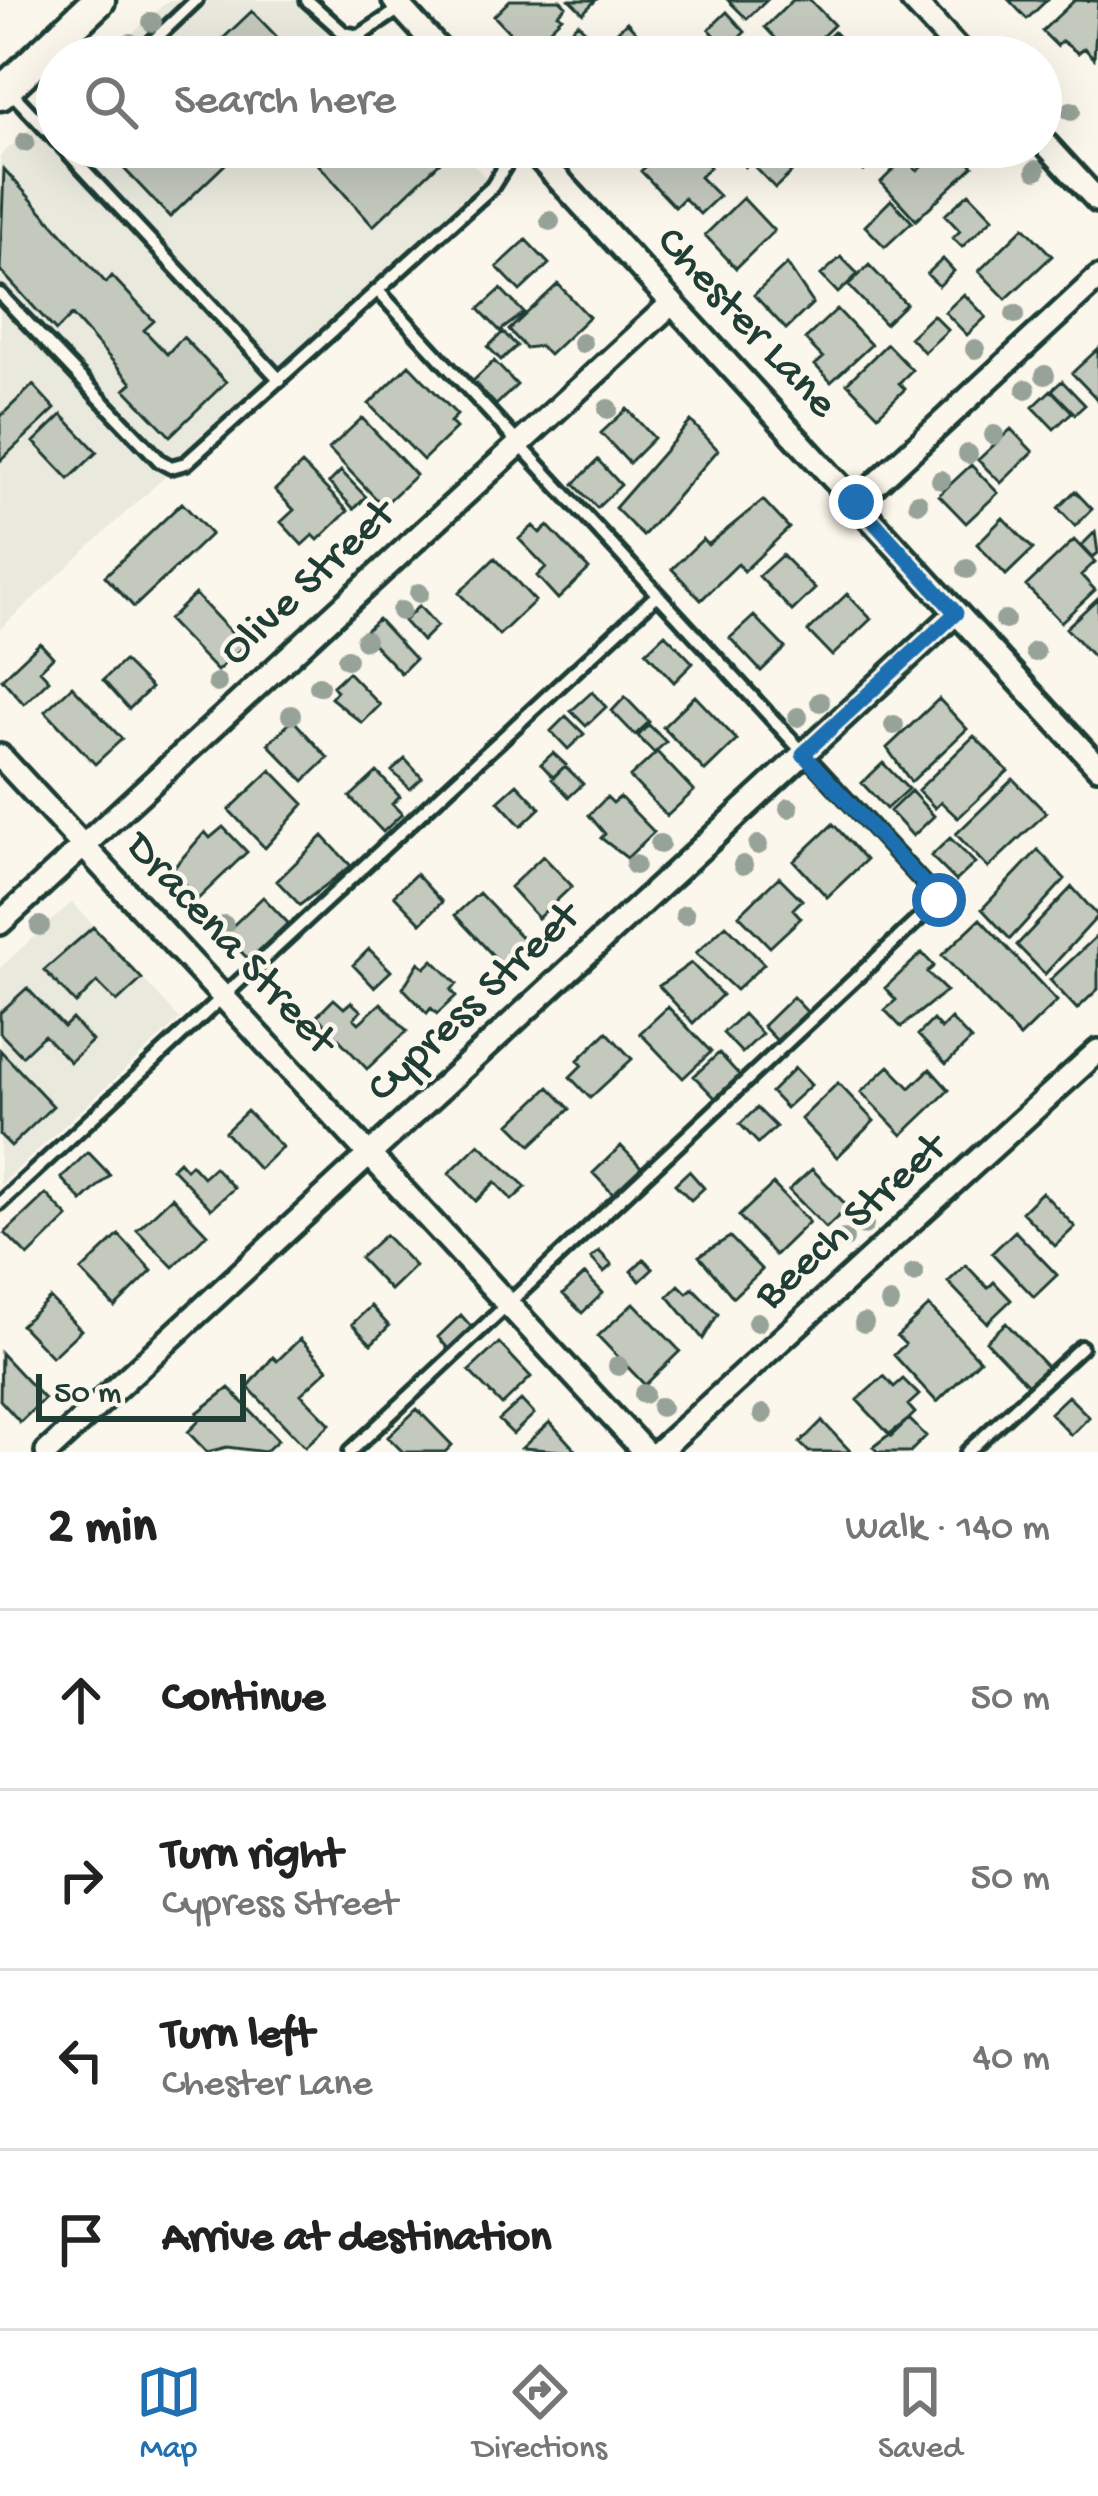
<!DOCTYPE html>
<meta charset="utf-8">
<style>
:root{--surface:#fff;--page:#f6f6f6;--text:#222;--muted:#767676;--line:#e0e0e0;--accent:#1f6fb2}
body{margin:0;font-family:"Gochi Hand",sans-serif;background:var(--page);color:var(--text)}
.scale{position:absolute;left:36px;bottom:30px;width:210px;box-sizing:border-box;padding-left:12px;border:6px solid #1f3d34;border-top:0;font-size:33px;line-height:42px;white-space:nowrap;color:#1f3d34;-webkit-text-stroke:9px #fbf7ec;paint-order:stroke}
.stop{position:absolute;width:36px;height:36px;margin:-27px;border:9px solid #1f6fb2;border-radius:50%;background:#fff}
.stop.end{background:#1f6fb2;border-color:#fff;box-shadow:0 3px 12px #0008}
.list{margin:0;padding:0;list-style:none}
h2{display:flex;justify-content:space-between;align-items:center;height:156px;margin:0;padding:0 48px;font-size:51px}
h2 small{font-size:39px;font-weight:400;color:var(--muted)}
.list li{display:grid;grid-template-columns:78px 1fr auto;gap:36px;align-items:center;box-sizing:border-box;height:180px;padding:0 48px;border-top:3px solid var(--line)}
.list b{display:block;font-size:45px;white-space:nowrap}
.list p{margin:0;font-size:39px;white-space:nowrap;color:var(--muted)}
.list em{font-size:39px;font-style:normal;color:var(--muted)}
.icon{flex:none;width:66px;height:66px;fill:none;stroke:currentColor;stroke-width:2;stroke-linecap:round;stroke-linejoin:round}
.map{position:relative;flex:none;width:1098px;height:1452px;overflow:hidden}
.search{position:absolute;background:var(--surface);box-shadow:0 12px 48px #0002;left:36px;right:36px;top:36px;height:132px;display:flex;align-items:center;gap:30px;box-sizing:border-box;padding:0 42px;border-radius:66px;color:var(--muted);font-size:45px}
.sheet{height:876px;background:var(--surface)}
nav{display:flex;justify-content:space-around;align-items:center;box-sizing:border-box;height:168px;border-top:3px solid var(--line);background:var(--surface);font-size:33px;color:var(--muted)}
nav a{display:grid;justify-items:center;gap:6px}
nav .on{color:var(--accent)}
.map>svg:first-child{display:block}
</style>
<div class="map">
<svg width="1098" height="1452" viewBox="0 0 1098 1452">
<rect width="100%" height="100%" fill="#fbf7ec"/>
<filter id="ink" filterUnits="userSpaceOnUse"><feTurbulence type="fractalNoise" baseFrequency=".00833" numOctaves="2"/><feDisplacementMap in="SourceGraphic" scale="24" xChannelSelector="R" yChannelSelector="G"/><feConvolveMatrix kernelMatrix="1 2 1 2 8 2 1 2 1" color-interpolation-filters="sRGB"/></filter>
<g filter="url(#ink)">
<path fill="#eae9de" d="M169 0H321L374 57H107Z
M57 104V147H457L487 179 0 629V156Z
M72 902 180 1019 0 1185V968Z"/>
<path fill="#c4c9be" stroke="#1f3d34" stroke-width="3" d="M510 0H560L566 6 558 14 562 17 527 51 494 16Z
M570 0H596L583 13Z
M728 0H767L747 19Z
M793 0H810L834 25 801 57H793L765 27Z
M1009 0H1047L1027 19Z
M1075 0 1098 1 1094 58 1084 48 1078 53 1062 41 1057 46 1042 31Z
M252 11 276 36 295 57H222L213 48Z
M727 12 745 32 727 49 709 29Z
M627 22 645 42 628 57 609 39Z
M578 23 598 44 587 53 591 57H543Z
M834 32 858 57H808Z
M126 147H243L170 217 114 158Z
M303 147H456L373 226Z
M666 147H694L710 167 700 177 719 196 700 214 684 198 675 207 641 171Z
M726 147H765L745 167Z
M844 147H889L864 171Z
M943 147H954L973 166 916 220 881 182 905 158 917 171Z
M769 150 791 173 775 188 753 165Z
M4 169 106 283 112 276 154 321 144 330 167 354 183 337 226 382 170 436 125 389 132 383 72 315 56 331 0 270Z
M969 193 993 218 962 247 953 238 960 231 945 215Z
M743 198 774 231 736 268 705 235Z
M891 200 912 222 885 247 865 226Z
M1024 227 1052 256 1006 299 979 271Z
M526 240 549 264 520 291 497 267Z
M841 257 858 274 838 293 821 275Z
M943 259 954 271 939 286 927 274Z
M787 264 813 303 786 329 754 295Z
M869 265 906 304 885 324 848 285Z
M558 284 589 317 549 355 540 346 526 348 509 330Z
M501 289 524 313 500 331 479 309Z
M964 294 986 317 967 335 945 312Z
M837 309 871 345 831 382 815 365 823 358 805 339Z
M933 315 948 330 924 352 910 337Z
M503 332 517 346 501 360 488 347Z
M887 344 912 370 899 383 905 389 878 415 847 383Z
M1098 349V400L1072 373Z
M494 361 517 385 496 405 473 381Z
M409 365 457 415 450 422 456 428 423 460 369 404Z
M1062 381 1085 405 1075 414 1052 390Z
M33 385 55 409 0 461V417Z
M1051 390 1072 412 1054 429 1033 407Z
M627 409 654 438 629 463 601 433Z
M62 415 97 452 69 479 34 442Z
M362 418 416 475 383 506 329 449Z
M691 421 718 450 643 536 615 508Z
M1011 429 1033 452 1001 483 978 460Z
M598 460 621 485 597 508 574 484Z
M302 464 348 511 318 540 313 535 302 545 281 522 294 510 275 490Z
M971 465 998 493 966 523 939 495Z
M341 471 366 497 354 509 329 483Z
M1075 491 1092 509 1075 526 1058 508Z
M763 500 789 528 744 571 738 564 701 600 672 569 703 539 708 545Z
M182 503 211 534 134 607 105 576Z
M1003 518 1033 549 1006 575 977 544Z
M533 526 540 533 548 526 589 569 558 599 537 576 546 567 519 539Z
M1095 532 1098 553 1093 557 1082 545Z
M1074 540 1095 562 1081 575 1095 590 1061 622 1026 586Z
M782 555 815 589 792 611 759 576Z
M495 558 535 601 499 635 459 593Z
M195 594 244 646 217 671 168 620Z
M847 594 871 619 832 656 808 631Z
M1098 598V662L1066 628Z
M419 606 437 626 422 641 404 621Z
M754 616 785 648 761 671 730 638Z
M378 619 415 659 401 673 363 633Z
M665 634 693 663 674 682 646 652Z
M40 643 53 657 40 670 49 680 24 704 2 679Z
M124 661 151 688 129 709 103 680Z
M348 672 380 705 362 723 331 698 337 691 333 686Z
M72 686 122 739 95 764 45 711Z
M592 692 606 707 586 726 571 711Z
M695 696 737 740 705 771 663 727Z
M625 697 649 722 635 735 612 711Z
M939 699 967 729 911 782 887 748Z
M566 716 584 734 568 749 551 731Z
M293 720 328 758 304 781 268 744Z
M649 725 666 742 654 753 638 736Z
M974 736 1008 771 958 818 941 802 935 808 918 790Z
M657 752 694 791 667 816 630 777Z
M553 753 566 765 553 777 541 764Z
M405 759 422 778 410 789 392 771Z
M883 763 908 789 886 809 862 783Z
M565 766 583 784 569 797 552 779Z
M271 770 304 804 265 848 229 810Z
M377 772 400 797 392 804 402 814 383 832 350 797Z
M1013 779 1046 813 988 868 956 834Z
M517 784 540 808 521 826 498 801Z
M911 791 934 816 913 836 890 811Z
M607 797 613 803 620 797 654 832 627 858 601 838 605 834 589 815Z
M833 824 866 860 827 897 794 861Z
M223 827 247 852 198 899 171 871 205 832 210 838Z
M323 836 351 866 300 905 277 881Z
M950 838 975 863 956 881 931 856Z
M1038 850 1065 879 1010 939 982 909Z
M543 856 572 886 538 918 510 887Z
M416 874 442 902 421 923 394 895Z
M779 877 802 900 793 909 801 918 770 947 739 915Z
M1072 887 1098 916 1045 974 1017 945Z
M479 893 527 943 503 966 455 915Z
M263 897 288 923 249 960 224 934Z
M980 919 1057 1001 1020 1037 942 955Z
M726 925 764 964 736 990 696 953Z
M93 927 142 979 117 1002 97 982 76 1003 44 970Z
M1098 935V989L1077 1009 1050 980Z
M369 949 391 971 374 987 353 965Z
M922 953 934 966 927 972 946 991 901 1027 885 1010 896 1000 885 988Z
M433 960 457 984 451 990 456 996 437 1014 431 1008 427 1013 403 988 419 962 425 968Z
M691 963 722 995 693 1023 659 986Z
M27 988 64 1027 72 1019 92 1041 70 1062 44 1035 22 1056 0 1033V1013Z
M793 997 812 1017 782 1046 763 1026Z
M334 999 344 1008 351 1002 361 1011 354 1018 359 1023 381 1003 407 1031 367 1069 317 1016Z
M668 1007 711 1052 683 1078 640 1033Z
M743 1014 762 1034 742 1053 723 1033Z
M951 1019 971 1040 946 1064 918 1035 933 1020 941 1029Z
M607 1032 632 1059 590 1098 570 1077 582 1065 578 1060Z
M0 1050 53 1106 11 1146 0 1135Z
M719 1053 742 1078 718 1101 694 1076Z
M889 1066 910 1088 930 1069 949 1090 902 1135 861 1092Z
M795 1068 811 1085 786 1108 771 1092Z
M838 1083 874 1121 837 1157 801 1119Z
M549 1087 570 1109 531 1145 510 1124Z
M757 1108 776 1127 758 1143 740 1124Z
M247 1111 282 1147 259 1169 225 1132Z
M479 1144 526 1187 512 1200 495 1182 476 1201 449 1173Z
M621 1146 642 1168 614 1195 593 1173Z
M88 1152 110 1175 82 1201 61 1178Z
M179 1161 186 1169 191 1164 203 1177 214 1167 234 1188 211 1209 172 1168Z
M812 1169 848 1207 826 1228 789 1190Z
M689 1171 704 1188 691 1200 675 1184Z
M773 1184 809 1222 775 1255 739 1216Z
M1042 1192 1075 1227 1055 1246 1022 1212Z
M46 1194 68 1217 28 1256 5 1233Z
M172 1197 207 1234 173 1267 137 1230Z
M1015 1231 1057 1275 1034 1297 992 1253Z
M119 1235 152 1271 115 1307 81 1271Z
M385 1235 415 1266 390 1290 360 1258Z
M730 1237 762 1270 733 1297 699 1256Z
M599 1251 612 1265 604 1272 591 1258Z
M644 1259 653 1269 640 1281 631 1271Z
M966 1265 988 1288 994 1282 1011 1300 987 1323 948 1282Z
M585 1274 603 1293 582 1313 563 1294Z
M679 1285 687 1293 693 1288 718 1314 703 1339 668 1296Z
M50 1298 81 1330 52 1357 21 1325Z
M634 1303 680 1351 645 1385 598 1336Z
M371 1306 389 1326 371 1344 352 1324Z
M929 1306 980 1360 937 1402 894 1355 905 1344 897 1336Z
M461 1315 475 1331 452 1353 438 1337Z
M1006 1323 1048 1368 1029 1386 986 1341Z
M300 1339 328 1369 301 1394 330 1424 305 1447 248 1387 273 1357 277 1361Z
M499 1343 531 1377 502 1405 469 1371Z
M1 1353 44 1399 20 1422 0 1400Z
M884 1376 894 1387 903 1379 919 1395 908 1405 915 1413 891 1436 857 1400Z
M229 1388 278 1440 265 1452 227 1447 207 1452 188 1432 202 1418 197 1413Z
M1068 1396 1089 1417 1071 1435 1050 1413Z
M521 1400 534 1414 513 1434 499 1420Z
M417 1409 452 1445 445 1452H403L388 1437Z
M909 1419 926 1436 910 1452H878L873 1447Z
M822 1421 851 1452H809L800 1443Z
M550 1422 577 1452 522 1448Z"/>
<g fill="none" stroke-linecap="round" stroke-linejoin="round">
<g stroke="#1f3d34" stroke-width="20">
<path id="lane" d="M307 0 344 33 359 36 401 8
M136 57 196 0
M9 90 57 141
M63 147 280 380
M0 294 160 461 171 467 186 463 492 187 517 147
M0 1203 657 595
M350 1452 939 900 379 292
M967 1452 1081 1347"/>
</g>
<g stroke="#1f3d34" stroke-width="30">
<path id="street" d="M394 0 446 57
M912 0 965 57
M1041 139 1098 201
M529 147 1098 767
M855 503 1098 278
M0 756 645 1452
M0 923 672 303
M47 1452 956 613
M658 1452 1098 1051"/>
</g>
<g stroke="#1f3d34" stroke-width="39">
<path id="secondary" d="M0 94 99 0"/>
</g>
<use href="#lane" stroke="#fbf7ec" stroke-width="10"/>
<use href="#street" stroke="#fbf7ec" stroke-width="21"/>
<use href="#secondary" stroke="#fbf7ec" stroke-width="30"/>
</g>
<g fill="#97a298">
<circle cx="152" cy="22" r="10"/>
<circle cx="130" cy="43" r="10"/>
<circle cx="1071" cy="111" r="10"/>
<circle cx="25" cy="142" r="10"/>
<circle cx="1036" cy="170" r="10"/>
<circle cx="550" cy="221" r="10"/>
<circle cx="1015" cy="314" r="10"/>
<circle cx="582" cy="343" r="10"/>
<circle cx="975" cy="349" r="10"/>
<circle cx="1045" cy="375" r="10"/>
<circle cx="1026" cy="389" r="10"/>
<circle cx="824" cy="406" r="10"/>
<circle cx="608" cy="409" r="10"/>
<circle cx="994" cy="435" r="10"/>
<circle cx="968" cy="454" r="10"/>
<circle cx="941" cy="480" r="10"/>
<circle cx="918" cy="503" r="10"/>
<circle cx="967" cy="569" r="10"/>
<circle cx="419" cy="593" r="10"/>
<circle cx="401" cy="611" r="10"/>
<circle cx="1005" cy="620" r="10"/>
<circle cx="365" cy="640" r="10"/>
<circle cx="1035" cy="652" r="10"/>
<circle cx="347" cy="659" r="10"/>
<circle cx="217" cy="683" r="10"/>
<circle cx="319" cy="686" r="10"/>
<circle cx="820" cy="702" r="10"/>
<circle cx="291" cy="715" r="10"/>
<circle cx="798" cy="717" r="10"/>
<circle cx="894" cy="725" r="10"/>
<circle cx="789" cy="808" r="10"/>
<circle cx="660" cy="844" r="10"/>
<circle cx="758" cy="845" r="10"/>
<circle cx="635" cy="865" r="10"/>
<circle cx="743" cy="865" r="10"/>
<circle cx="685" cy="915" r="10"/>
<circle cx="224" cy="925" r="10"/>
<circle cx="40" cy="926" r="10"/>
<circle cx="864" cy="1225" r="10"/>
<circle cx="844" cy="1239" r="10"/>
<circle cx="914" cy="1273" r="10"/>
<circle cx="890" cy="1303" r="10"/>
<circle cx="757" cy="1322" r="10"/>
<circle cx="864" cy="1323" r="10"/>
<circle cx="618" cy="1366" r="10"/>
<circle cx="644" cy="1394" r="10"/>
<circle cx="661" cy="1407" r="10"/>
<circle cx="763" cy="1414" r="10"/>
</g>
</g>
<g fill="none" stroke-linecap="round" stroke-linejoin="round" filter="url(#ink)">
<path stroke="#1f6fb2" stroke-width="15" d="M856 502 956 613 803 754 939 900"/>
</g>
<g text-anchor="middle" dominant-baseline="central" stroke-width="9" stroke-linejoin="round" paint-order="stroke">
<g font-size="45" fill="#1f3d34" stroke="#fbf7ec">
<text transform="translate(745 324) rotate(47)">Chester Lane</text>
<text transform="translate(309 584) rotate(-43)">Olive Street</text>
<text transform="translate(229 945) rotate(47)">Dracena Street</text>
<text transform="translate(475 1004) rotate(-43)">Cypress Street</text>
<text transform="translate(852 1223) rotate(-42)">Beech Street</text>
</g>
</g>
</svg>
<div class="scale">50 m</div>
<div class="stop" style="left:939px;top:900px"></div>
<div class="stop end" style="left:856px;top:502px"></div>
<div class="search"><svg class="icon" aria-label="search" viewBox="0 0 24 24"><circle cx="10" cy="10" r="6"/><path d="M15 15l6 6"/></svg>Search here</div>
</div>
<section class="sheet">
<h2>2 min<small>Walk · 140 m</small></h2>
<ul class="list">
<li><svg class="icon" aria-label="ahead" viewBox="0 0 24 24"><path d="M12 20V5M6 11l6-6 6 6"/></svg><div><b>Continue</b></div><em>50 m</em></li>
<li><svg class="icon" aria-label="right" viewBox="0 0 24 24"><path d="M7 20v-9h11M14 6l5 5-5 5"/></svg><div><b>Turn right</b><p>Cypress Street</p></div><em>50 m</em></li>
<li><svg class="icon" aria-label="left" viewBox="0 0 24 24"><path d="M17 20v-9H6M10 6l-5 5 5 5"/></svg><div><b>Turn left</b><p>Chester Lane</p></div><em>40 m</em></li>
<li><svg class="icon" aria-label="arrive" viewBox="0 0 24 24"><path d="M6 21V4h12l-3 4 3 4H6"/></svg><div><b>Arrive at destination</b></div></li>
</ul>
</section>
<nav>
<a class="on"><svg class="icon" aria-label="map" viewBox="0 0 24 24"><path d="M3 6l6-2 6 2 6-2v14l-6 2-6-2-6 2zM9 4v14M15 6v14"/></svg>Map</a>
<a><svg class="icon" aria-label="directions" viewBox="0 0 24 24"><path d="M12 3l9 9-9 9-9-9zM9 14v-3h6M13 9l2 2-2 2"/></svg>Directions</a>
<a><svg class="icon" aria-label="saved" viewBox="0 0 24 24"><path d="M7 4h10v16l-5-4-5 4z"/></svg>Saved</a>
</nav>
